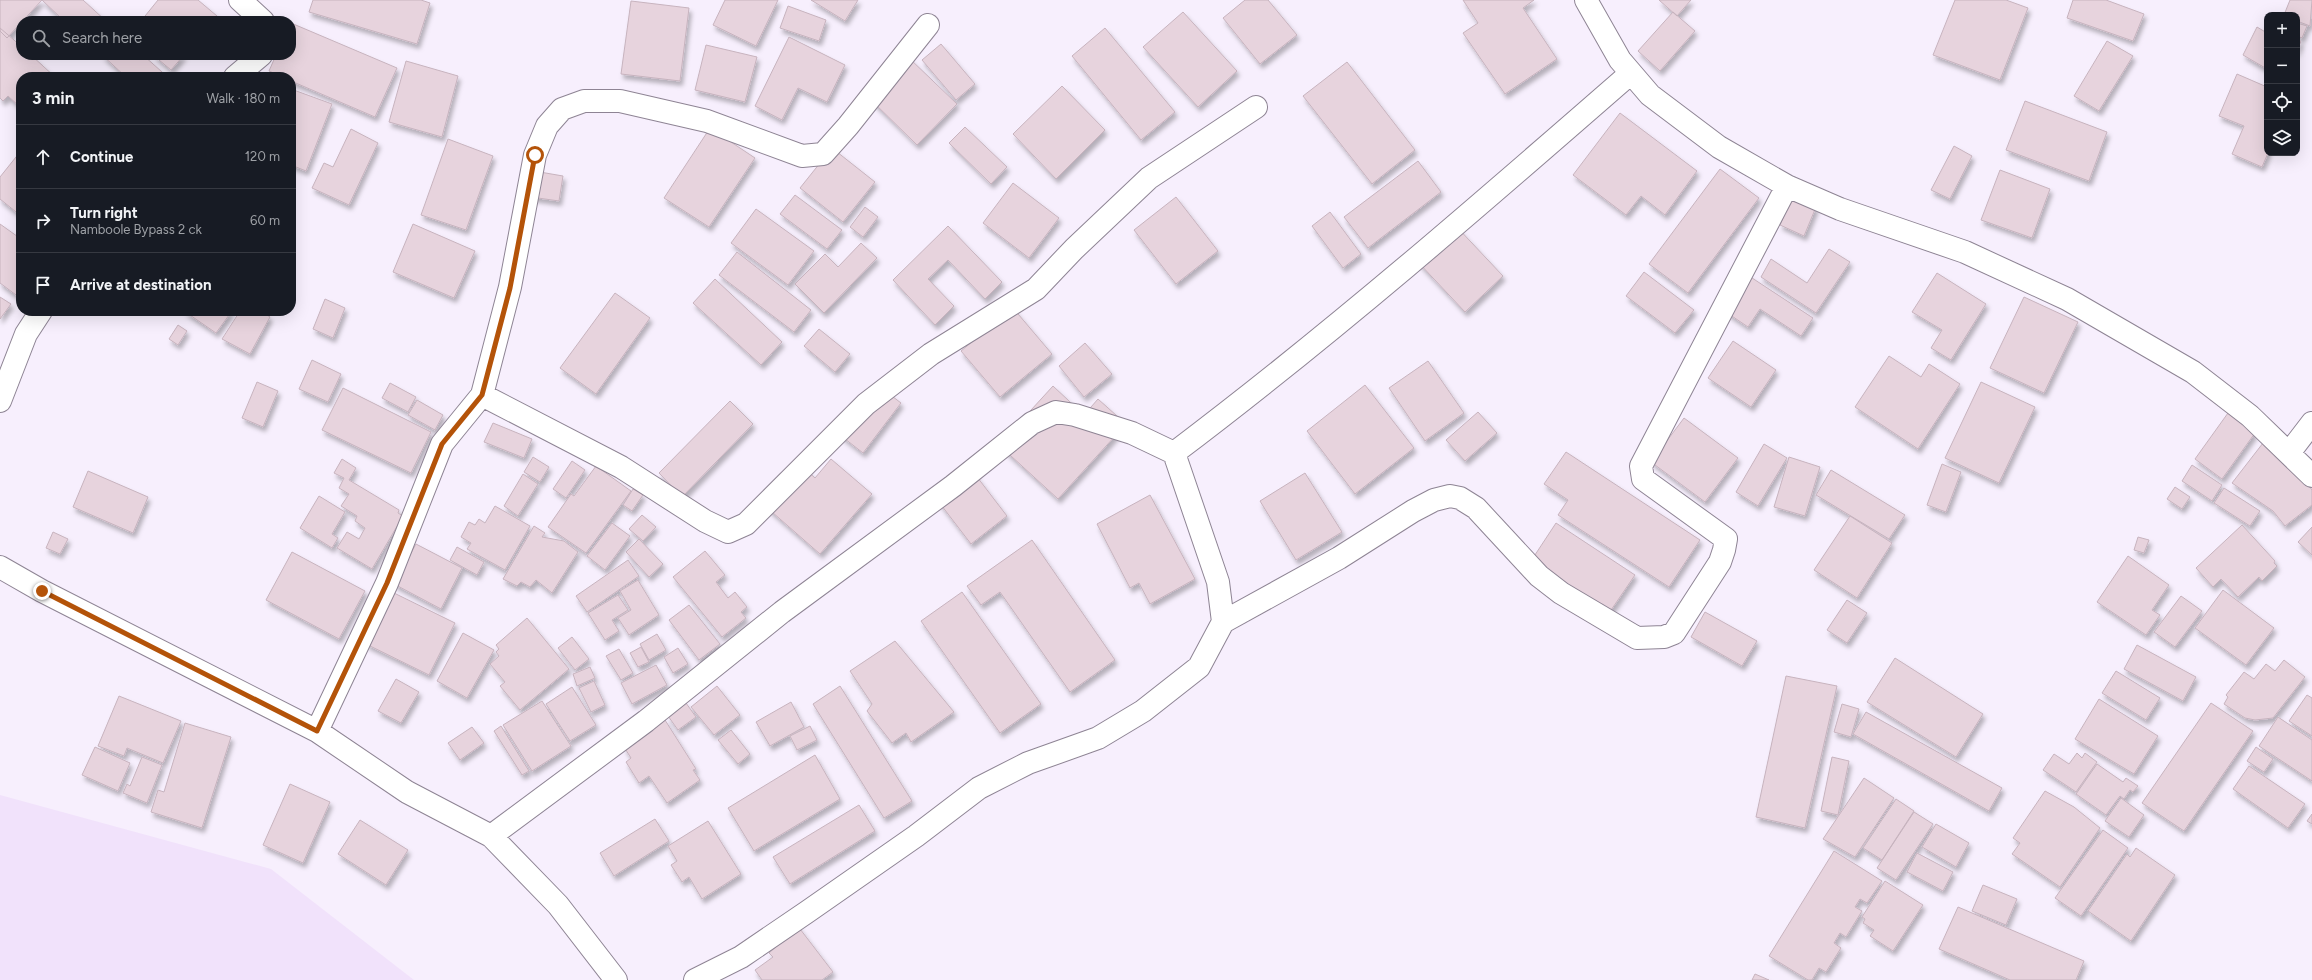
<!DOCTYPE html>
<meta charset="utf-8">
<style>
:root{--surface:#171b24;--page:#20242c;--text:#f1f3f6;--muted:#9ea1a6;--line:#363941}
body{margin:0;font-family:Figtree,sans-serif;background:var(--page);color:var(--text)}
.controls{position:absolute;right:12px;top:12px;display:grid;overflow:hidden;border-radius:8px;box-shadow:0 4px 16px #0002}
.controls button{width:36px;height:36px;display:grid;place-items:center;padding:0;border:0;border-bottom:1px solid var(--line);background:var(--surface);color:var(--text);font:20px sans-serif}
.stop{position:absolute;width:12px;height:12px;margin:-9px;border:3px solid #b45309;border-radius:50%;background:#fff}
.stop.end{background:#b45309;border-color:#fff;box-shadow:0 1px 4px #0008}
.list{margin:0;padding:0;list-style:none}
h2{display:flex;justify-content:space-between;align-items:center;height:52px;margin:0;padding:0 16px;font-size:17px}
h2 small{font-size:13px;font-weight:400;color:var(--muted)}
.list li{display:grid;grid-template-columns:26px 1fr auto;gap:12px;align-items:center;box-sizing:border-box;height:64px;padding:0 16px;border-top:1px solid var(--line)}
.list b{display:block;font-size:15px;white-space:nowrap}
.list p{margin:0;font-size:13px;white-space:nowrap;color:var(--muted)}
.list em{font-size:13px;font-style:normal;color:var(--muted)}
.icon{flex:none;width:22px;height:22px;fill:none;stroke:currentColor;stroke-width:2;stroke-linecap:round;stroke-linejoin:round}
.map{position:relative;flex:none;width:2312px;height:980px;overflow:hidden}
.search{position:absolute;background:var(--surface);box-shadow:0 4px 16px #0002;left:16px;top:16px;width:280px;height:44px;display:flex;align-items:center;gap:10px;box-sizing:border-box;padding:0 14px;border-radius:16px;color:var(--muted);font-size:15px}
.panel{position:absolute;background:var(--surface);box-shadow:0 4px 16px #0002;left:16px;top:72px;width:280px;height:244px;border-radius:16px}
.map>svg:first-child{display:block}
</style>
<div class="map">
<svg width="2312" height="980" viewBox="0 0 2312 980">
<defs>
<filter id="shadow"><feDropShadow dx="2.5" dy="4.5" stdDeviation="2" flood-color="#0004"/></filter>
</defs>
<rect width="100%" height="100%" fill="#f7effd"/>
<path fill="#f1e2fb" d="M0 795 271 869 414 980H0Z"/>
<path fill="#e7d3dd" stroke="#c7b3be" filter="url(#shadow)" d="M0 0H83L106 21H64L42 0 7 38 0 31Z
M158 0H198L217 16 213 21H141Z
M313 0H421L430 3 417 44 309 12Z
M725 0H778L756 46 713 25Z
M811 0H858L845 21Z
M1245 0H1268L1297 35 1260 64 1223 18Z
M1463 0H1534L1523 8 1557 59 1505 94 1463 33 1478 23Z
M1659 0H1691L1677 16Z
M1955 0H2006L2028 8 2000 80 1933 55Z
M2073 0H2106L2144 14 2133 41 2067 18Z
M2290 0H2312L2310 26 2297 21V15H2284Z
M631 1 689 8 680 81 621 74Z
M788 6 826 20 819 41 780 28Z
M1183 12 1237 71 1198 107 1143 47Z
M1673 12 1695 31 1660 71 1638 51Z
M291 23 397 68 375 117 291 81V77H283L269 71 276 55H291Z
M2297 23 2307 26 2302 38 2297 36Z
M2257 27 2267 33V69L2243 55Z
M0 28 21 46V55H31L55 77H21V108L8 96 3 101 0 98Z
M1105 28 1175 112 1141 140 1072 56Z
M789 37 845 65 827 102 798 88 782 120 755 106Z
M2297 40 2301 41 2297 52Z
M2107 41 2133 56 2099 111 2074 96Z
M941 44 975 84 956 100 922 60Z
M706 45 757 57 745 102 695 90Z
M102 55H143L162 72 158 77H126Z
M153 55H184L171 70Z
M908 57 957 104 917 145 869 98Z
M406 61 458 76 442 137 389 122Z
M1347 62 1415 150 1372 184 1303 96Z
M2237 74 2267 87 2268 153 2262 167 2232 154 2244 126 2219 116Z
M1062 86 1105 130 1056 179 1013 134Z
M291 89 332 104 306 171 291 165Z
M2025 101 2107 132 2089 181 2006 150Z
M1620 113 1697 171 1665 215 1641 196 1626 215 1573 175Z
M965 127 1007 167 991 184 949 143Z
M710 128 755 158 709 227 664 198Z
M351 129 378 143 349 205 312 188 324 163 333 167Z
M448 139 493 156 466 230 421 215Z
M1954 146 1972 156 1950 199 1931 190Z
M832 148 875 182 843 222 800 188Z
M20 152H21V216L0 199V177Z
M1418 161 1441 192 1368 248 1344 217Z
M1720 169 1759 198 1688 293 1649 264Z
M2000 170 2050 189 2032 238 1981 220Z
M534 171 563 176 559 201 531 197Z
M1013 183 1059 218 1029 258 983 223Z
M795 195 842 230 827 249 780 214Z
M1176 197 1218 251 1176 284 1134 230Z
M1792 197 1816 207 1804 236 1780 225Z
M865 207 878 217 863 237 850 227Z
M756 209 814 251 788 285 731 243Z
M1330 212 1361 254 1343 268 1312 226Z
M0 224 21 239V289L16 295 0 283Z
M413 224 475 251 454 298 393 272Z
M1455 225 1503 276 1465 312 1417 261Z
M948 226 1002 282 985 299 948 260 928 279 954 306 935 325 893 280Z
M861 243 877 258 824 313 795 284 825 254 838 267Z
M1829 249 1850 262 1816 313 1761 277 1771 259 1807 283Z
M737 252 811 310 794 332 719 275Z
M1644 272 1694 310 1675 333 1626 296Z
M1937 273 1986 304 1951 360 1931 348 1942 330 1912 312Z
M1746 274 1813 318 1801 336 1760 309 1748 327 1723 310Z
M715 279 782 342 761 365 693 303Z
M615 293 650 318 596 394 560 368Z
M0 297 11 304 0 319Z
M2024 297 2078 322 2044 393 1990 368Z
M325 299 345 308 333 338 313 329Z
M1013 308 1052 354 1000 397 961 351Z
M184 311H232L216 333Z
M240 311H261L270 317 250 354 222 339Z
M178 325 187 331 178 345 169 339Z
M819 329 850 354 835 372 804 346Z
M1733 341 1776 370 1751 407 1708 378Z
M1085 343 1112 374 1084 397 1059 366Z
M1889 356 1921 377 1929 364 1960 384 1918 449 1855 407Z
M312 360 341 374 328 402 299 389Z
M1428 361 1464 413 1425 441 1389 388Z
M257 382 278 391 263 427 242 418Z
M1981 382 2035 407 1999 483 1945 458Z
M390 383 416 397 408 412 382 398Z
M1365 385 1414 448 1355 494 1307 431Z
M879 386 901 403 863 453 840 435Z
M1053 386 1084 415 1098 399 1126 424 1058 499 999 445Z
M343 388 431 432 411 473 322 430Z
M417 400 443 415 435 430 408 415Z
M730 401 753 424 682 497 659 473Z
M1478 412 1497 433 1465 461 1446 440Z
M2228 413 2255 433 2222 479 2195 459Z
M1684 418 1738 458 1705 502 1651 462Z
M493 423 532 439 524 458 484 442Z
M2263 443 2301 475 2312 490V505L2285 526 2273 511 2232 483Z
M1764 444 1787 458 1758 506 1736 492Z
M1566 452 1700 540 1669 587 1558 515 1568 500 1544 484Z
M533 457 549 467 540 482 524 472Z
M1789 457 1820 467 1805 516 1774 507Z
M342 459 356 468 349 480 399 510 398 513 403 516 372 569 337 548 347 532 359 539 365 528 355 521 357 516 341 506 349 494 339 488 344 478 334 473Z
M831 459 872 494 820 554 764 505 800 464 815 478Z
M572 461 585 470 566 498 553 489Z
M1942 464 1961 472 1946 512 1927 505Z
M2192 465 2222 485 2212 501 2182 481Z
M596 466 631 491 586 553 548 527 571 494 574 496Z
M971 469 1007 516 971 544 935 497Z
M1831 470 1905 515 1889 539 1816 495Z
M88 471 148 497 133 533 73 507Z
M1305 473 1342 532 1296 560 1260 501Z
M523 474 538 484 518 516 504 506Z
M2175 487 2190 497 2182 509 2167 499Z
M2224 488 2260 511 2250 526 2214 503Z
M633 489 643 495 632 511 623 505Z
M1150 495 1195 579 1150 604 1139 583 1130 588 1097 524Z
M319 496 345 512 332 534 338 538 332 548 300 528Z
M495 506 530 526 505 570 467 549 471 543 461 537 469 522 475 525 479 519 485 523Z
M642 515 656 527 643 541 629 529Z
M1850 516 1892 543 1857 598 1814 570Z
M612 523 630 536 605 570 587 556Z
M1556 523 1635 575 1607 616 1529 564Z
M2242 525 2275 561 2274 563 2277 566 2262 581 2259 577 2238 597 2221 579 2213 587 2196 568Z
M534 526 545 533 542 537 564 541 578 552 552 593 536 580 530 587 521 582 517 586 503 579Z
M2312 527V555L2298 542Z
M53 532 68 539 60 554 46 548Z
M2138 537 2149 540 2144 553 2134 550Z
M639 539 663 564 649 577 626 552Z
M1032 540 1115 660 1070 692 1000 592 981 605 967 586Z
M416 544 462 568 441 609 394 584Z
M457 547 484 562 477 575 450 560Z
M705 551 725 575 716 582 728 598 735 592 747 607 741 612 746 618 722 637 673 577Z
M292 552 365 591 339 639 266 600Z
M2128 556 2169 585 2152 610 2160 615 2146 635 2097 602Z
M628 560 639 576 587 612 576 596Z
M638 580 659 615 629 635 618 618 631 610 620 591Z
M2223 590 2274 628 2246 665 2195 628Z
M392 592 455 623 429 675 366 644Z
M962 592 1041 704 1000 733 921 621Z
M618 595 628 610 612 620 619 631 605 640 588 613Z
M2181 596 2202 611 2175 647 2154 632Z
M1847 600 1867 613 1847 643 1827 630Z
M689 605 720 644 699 660 669 620Z
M1705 612 1757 641 1742 666 1691 637Z
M527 618 569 669 520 710 500 686 505 682 490 664 499 656 496 652 499 649 496 645Z
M463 633 494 650 467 698 437 681Z
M657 634 666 650 649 660 640 644Z
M572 637 589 659 575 670 558 648Z
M895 641 954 712 911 742 906 733 892 743 867 711 872 704 850 671Z
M2137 645 2196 677 2183 701 2124 669Z
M641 647 649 662 638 667 630 653Z
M678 648 688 664 673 673 664 657Z
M619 649 633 673 621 680 606 656Z
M1895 658 1983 714 1956 757 1867 702Z
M2284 660 2305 677 2273 718 2255 720 2245 718 2224 704 2228 697 2226 695 2244 672 2254 679 2266 664 2275 671Z
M656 665 667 685 632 704 621 683Z
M590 667 595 678 577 686 573 674Z
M2116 671 2160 698 2146 720 2102 693Z
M1786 676 1837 686 1805 828 1756 817Z
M396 679 419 692 401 723 378 711Z
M594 681 605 705 591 712 579 688Z
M717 686 740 715 714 735 691 707Z
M840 686 912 801 884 818 813 704Z
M572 687 596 725 570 741 546 704Z
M2307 695 2312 698V736L2289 721Z
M119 696 181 721 163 763 127 748 124 756 98 746Z
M2099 699 2158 736 2134 774 2075 739Z
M542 701 571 746 532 771 503 725Z
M791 702 804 727 770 746 756 722Z
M686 703 696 717 678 730 668 716Z
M2211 703 2253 731 2184 831 2142 803Z
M1842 704 1859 709 1851 737 1834 732Z
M1866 712 2002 788 1989 811 1853 734Z
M2278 717 2312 740V781L2259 746Z
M665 720 696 769 693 770 700 780 667 803 649 776 639 783 626 762 631 758 624 747Z
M185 723 231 737 202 828 151 812 158 790 164 792Z
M501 726 529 771 522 775 494 731Z
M810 726 817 740 797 750 790 736Z
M472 727 484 743 460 760 448 743Z
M731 730 750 754 738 764 718 740Z
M95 747 130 763 118 791 82 775Z
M2256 747 2273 759 2264 772 2247 761Z
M2077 753 2082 758 2085 753 2097 762 2076 792 2043 770 2054 754 2069 764Z
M815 755 840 799 754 851 728 808Z
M142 757 162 765 147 803 123 793 127 784 130 786Z
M1832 757 1849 761 1838 815 1821 811Z
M2097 764 2123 782 2126 778 2138 786 2133 792 2130 790 2124 799 2120 796 2106 815 2076 794Z
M2249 766 2305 804 2288 828 2233 789Z
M1864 778 1894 798 1855 857 1823 839Z
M290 784 330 802 303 863 263 845Z
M2045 791 2074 807 2100 828 2060 887 2012 854 2020 843 2013 838Z
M2121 798 2144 815 2129 837 2105 821Z
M1896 799 1914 811 1882 860 1863 848Z
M859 805 875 831 790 884 773 857Z
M1914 812 1933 824 1896 880 1877 868Z
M2312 814V824L2307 821Z
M655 819 669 841 614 876 600 853Z
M360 820 408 850 386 885 338 854Z
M708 821 741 874 702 899 689 877 682 882 671 865 677 861 668 846Z
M1936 824 1969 843 1956 867 1922 847Z
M2103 830 2128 848 2081 916 2055 898Z
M2136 848 2175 875 2131 941 2088 911 2127 854 2130 857Z
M1834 851 1882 881 1867 903 1860 899 1855 907 1862 911 1846 937 1840 933 1834 943 1841 948 1826 972 1819 968 1812 980H1808L1769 956Z
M1917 853 1953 872 1943 891 1907 872Z
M1885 881 1923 905 1893 951 1870 936 1874 930 1863 923 1865 919 1862 917Z
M1983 885 2017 899 2006 925 1972 911Z
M1958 907 2084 961 2076 980H2010L1939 949Z
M797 925 833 972 822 980H762L755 970 773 957 769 953 777 946 775 943Z
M1755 974 1769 980H1752Z"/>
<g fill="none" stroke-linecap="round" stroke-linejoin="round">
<g stroke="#8e8494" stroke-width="24">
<path id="street" d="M240 0 263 21
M1586 0 1620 60 1650 95 1719 147 1787 186 1840 209 1965 252 2067 299 2193 372 2250 416 2312 476
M235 77 261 55
M482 395 621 467 705 521 728 532 746 524 866 404 931 354 1036 289 1074 249 1149 178 1256 107
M0 401 26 334 41 311
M1174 453C1333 333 1482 203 1631 73
M2289 453 2312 423
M0 567 42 591 317 731 407 792 491 836 558 905 616 980
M1223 622 1339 558 1413 511 1434 500 1450 496 1460 498 1476 508 1539 576 1561 593 1637 638 1664 637 1674 633 1720 562 1724 550 1726 539 1643 479 1641 466 1787 186
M317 731 387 583 442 444 482 395 510 287 535 155 547 126 562 109 584 101H620L707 121 802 156 823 154 848 126 928 25
M491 836 646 721 782 612 953 486 1032 423 1056 412 1075 415 1132 433 1174 453 1218 582 1223 622 1199 667 1143 711 1098 738 1028 763 979 788 916 836 807 912 741 957 695 980"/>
</g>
<use href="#street" stroke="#fff" stroke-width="22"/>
</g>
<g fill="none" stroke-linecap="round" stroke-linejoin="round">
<path stroke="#b45309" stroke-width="5" d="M42 591 317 731 387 583 442 444 482 395 510 288 535 155"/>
</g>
</svg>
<div class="controls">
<button>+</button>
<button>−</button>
<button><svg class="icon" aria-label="locate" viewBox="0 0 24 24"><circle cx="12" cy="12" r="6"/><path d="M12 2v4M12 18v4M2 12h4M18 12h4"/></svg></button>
<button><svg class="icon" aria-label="layers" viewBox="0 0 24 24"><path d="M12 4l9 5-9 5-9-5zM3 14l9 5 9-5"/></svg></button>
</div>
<div class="stop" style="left:535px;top:155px"></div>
<div class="stop end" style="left:42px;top:591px"></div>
<div class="search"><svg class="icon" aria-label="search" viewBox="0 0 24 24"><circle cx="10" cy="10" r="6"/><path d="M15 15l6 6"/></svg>Search here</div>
<section class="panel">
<h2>3 min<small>Walk · 180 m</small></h2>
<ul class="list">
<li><svg class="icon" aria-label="ahead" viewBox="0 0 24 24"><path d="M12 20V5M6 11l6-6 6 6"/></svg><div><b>Continue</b></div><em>120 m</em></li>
<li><svg class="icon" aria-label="right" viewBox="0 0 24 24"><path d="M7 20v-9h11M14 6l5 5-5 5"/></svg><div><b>Turn right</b><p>Namboole Bypass 2 ck</p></div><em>60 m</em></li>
<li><svg class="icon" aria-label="arrive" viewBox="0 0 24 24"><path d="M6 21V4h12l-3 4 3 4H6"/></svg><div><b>Arrive at destination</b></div></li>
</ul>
</section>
</div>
